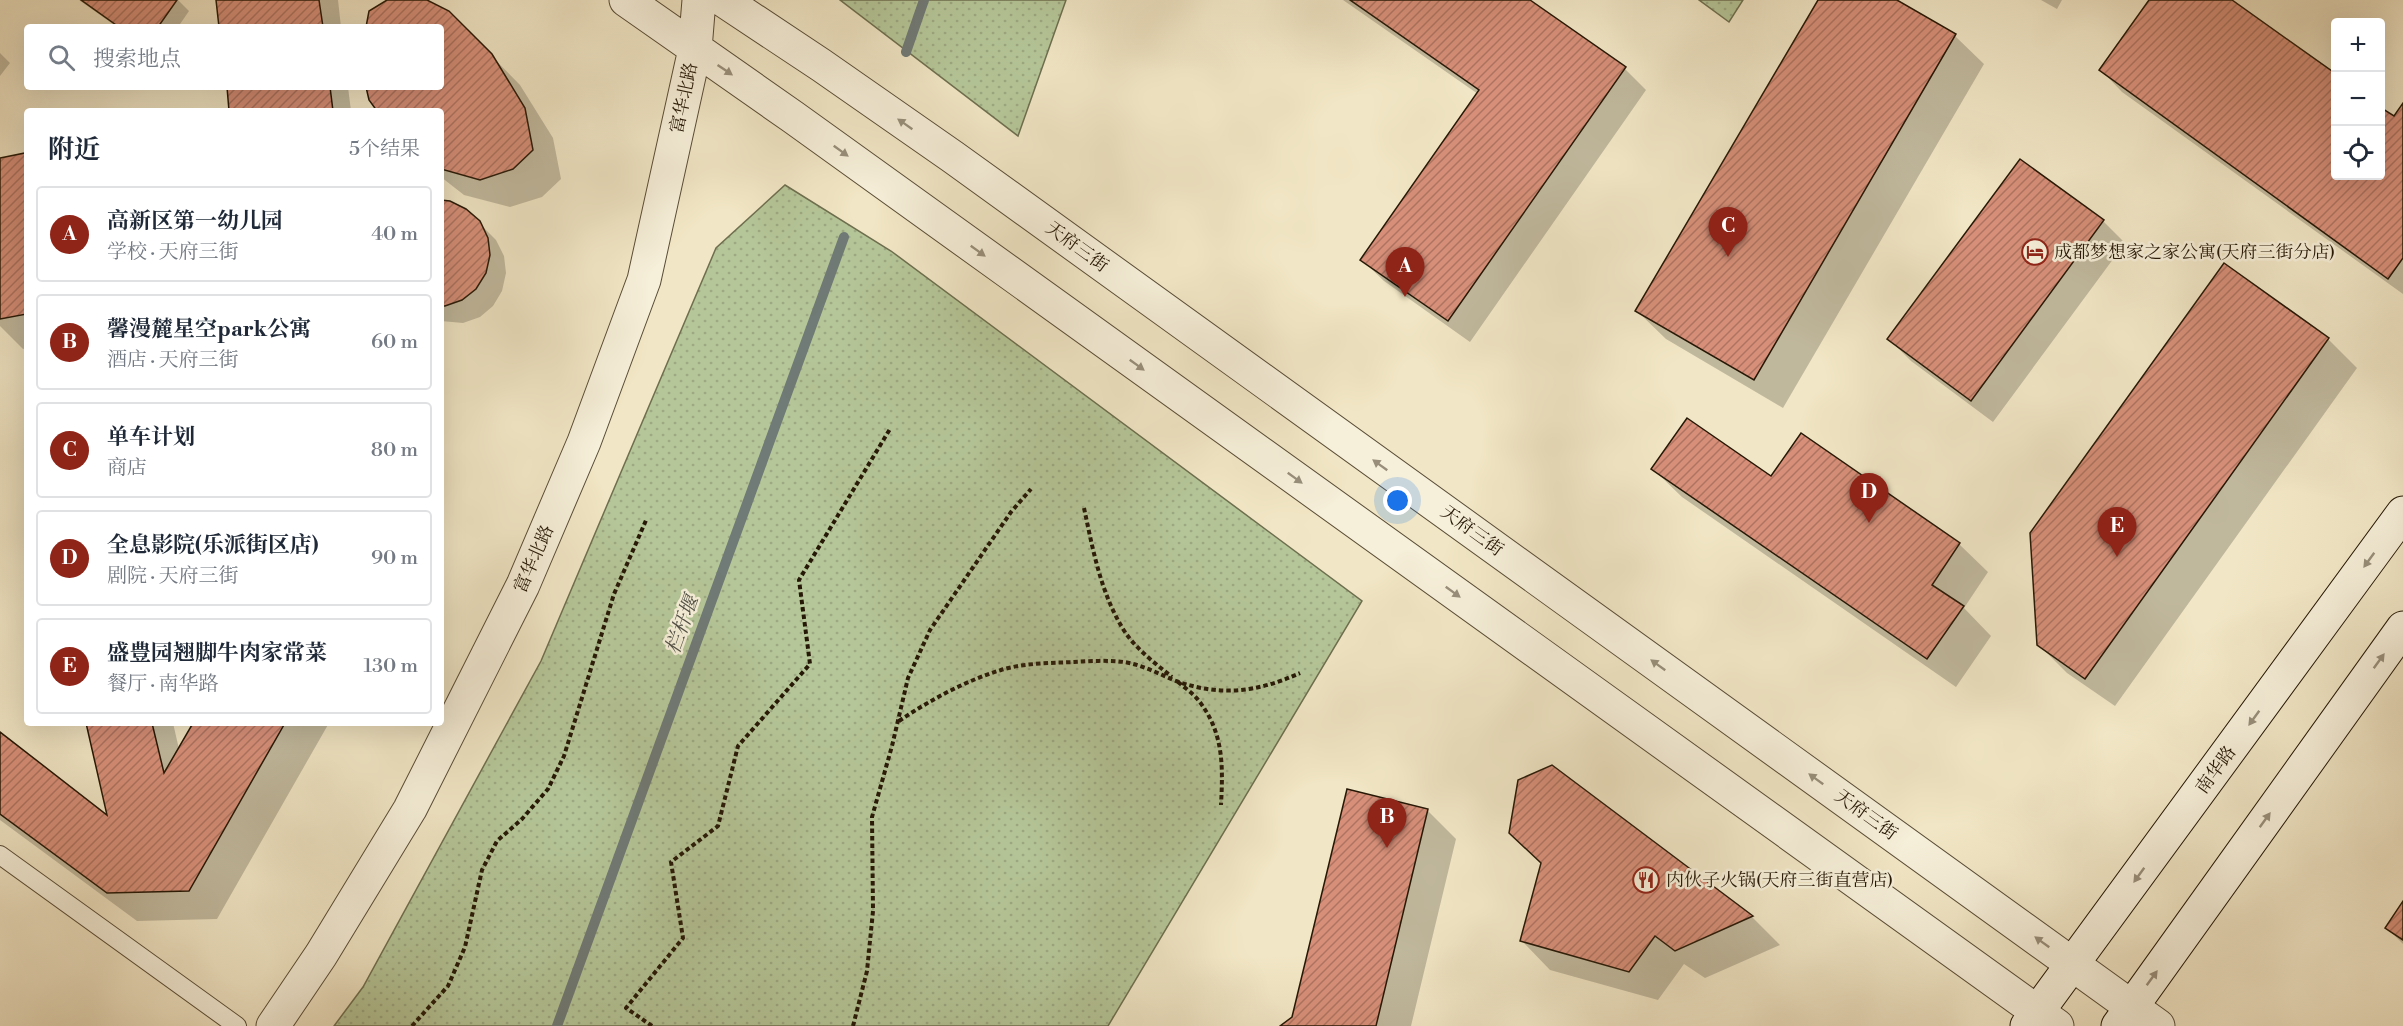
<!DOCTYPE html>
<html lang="zh">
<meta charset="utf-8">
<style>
:root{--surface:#fff;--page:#f6f6f7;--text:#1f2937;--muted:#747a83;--line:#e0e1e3;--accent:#8f2418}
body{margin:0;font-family:"Libre Bodoni","Noto Serif SC",serif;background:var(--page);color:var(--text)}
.controls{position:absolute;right:18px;top:18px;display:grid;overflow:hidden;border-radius:6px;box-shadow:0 6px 24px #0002}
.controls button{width:54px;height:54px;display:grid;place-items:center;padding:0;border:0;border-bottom:2px solid var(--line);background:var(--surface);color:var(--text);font:30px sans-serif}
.you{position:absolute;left:1398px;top:501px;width:21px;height:21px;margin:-15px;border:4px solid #fff;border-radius:50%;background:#1a73e8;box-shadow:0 0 0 9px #1a73e833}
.badge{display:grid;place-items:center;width:39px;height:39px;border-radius:50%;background:var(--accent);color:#fff;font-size:20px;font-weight:700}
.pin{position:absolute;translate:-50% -50px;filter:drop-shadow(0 2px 3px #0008)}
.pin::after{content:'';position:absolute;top:32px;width:21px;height:18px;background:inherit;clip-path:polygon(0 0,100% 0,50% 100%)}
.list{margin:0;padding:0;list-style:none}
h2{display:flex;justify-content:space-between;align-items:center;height:78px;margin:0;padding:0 24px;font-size:26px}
h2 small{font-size:20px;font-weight:400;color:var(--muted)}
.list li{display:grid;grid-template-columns:39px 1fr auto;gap:18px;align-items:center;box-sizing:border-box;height:96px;margin:0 12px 12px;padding:0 12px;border:2px solid var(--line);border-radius:6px}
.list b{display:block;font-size:22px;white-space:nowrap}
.list p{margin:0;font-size:20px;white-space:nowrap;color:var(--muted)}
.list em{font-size:20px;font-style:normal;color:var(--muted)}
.icon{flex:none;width:33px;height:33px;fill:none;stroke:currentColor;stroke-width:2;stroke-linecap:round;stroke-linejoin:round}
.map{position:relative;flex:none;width:2403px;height:1026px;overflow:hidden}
.search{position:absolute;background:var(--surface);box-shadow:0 6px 24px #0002;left:24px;top:24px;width:420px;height:66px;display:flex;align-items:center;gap:15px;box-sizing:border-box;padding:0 21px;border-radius:6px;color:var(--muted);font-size:22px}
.panel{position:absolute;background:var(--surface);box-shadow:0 6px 24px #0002;left:24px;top:108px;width:420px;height:618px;border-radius:6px}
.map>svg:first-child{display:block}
</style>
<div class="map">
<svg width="2403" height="1026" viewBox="0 0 2403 1026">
<defs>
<pattern id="grass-dots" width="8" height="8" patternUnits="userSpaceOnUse" patternTransform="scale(1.5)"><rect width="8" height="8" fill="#b5c698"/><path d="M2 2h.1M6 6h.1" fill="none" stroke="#9ca982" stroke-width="1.8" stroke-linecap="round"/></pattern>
<pattern id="building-hatch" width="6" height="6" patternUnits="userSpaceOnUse" patternTransform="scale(1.5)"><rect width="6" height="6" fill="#d78f79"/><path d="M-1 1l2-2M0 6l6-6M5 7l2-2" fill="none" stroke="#ae7461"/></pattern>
</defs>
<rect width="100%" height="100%" fill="#f1e6c5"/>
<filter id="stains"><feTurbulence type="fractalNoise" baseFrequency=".00333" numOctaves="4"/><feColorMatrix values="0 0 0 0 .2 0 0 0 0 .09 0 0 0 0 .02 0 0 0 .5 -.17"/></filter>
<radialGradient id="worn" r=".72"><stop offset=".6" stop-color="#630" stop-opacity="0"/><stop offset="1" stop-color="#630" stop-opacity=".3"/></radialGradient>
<path fill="url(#grass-dots)" stroke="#6e6f4f" stroke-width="1.5" d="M840 0H1066L1018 136Z
M1699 0H1743L1729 22Z
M785 185 891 251 1362 601 1108 1026H334L363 987 541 661 716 248Z"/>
<path fill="#0003" d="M79 0H178L189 11 178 27H117Z
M218 0H338L341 27H221Z
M391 0H424L448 12 520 85 553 138 561 179 542 197 510 207 464 195 441 177V111H379L368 87H441V27H367Z
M1343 0H1527L1625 69 1646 90 1470 342 1384 281 1362 260 1478 94Z
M1820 0H1894L1955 36 1984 64 1783 408 1666 339 1637 311Z
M2041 0H2062L2057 9Z
M2151 0H2230L2336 176H2380L2403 106V294L2122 92 2101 70Z
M0 53 10 63 0 76Z
M228 87H348L351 111H231Z
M24 155 27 158V348L23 349 0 326V160Z
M2021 161 2103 221 2125 243 1993 422 1911 361 1889 339Z
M441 202 466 210 496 240 504 256 506 273 502 291 493 306 480 317 463 323 441 321Z
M2225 265 2328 339 2357 368 2115 706 2067 673 2038 644Z
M1653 469 1772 478 1959 544 1988 572 1964 608 1991 636 1956 687 1682 497Z
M87 723H173L179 749 194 723H329L217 919 137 921 0 820V734L109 819Z
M1552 766 1752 917 1780 945 1705 978 1684 964 1658 1000 1550 970 1522 941 1543 864Z
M1348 791 1428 811 1456 839 1411 1026H1283L1293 1017Z
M2403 904V944L2387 928Z"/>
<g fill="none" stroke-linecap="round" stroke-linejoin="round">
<path stroke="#707a76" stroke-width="10" d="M906 52 924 0
M557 1026 844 237"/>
</g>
<path fill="url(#building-hatch)" stroke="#261806" stroke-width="1.5" d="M81 0H177L158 27H119Z
M216 0H319L323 27H219Z
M387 0H427L449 11 492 54 525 108 533 150 513 169 480 180 441 169V111H377L369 100 366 87H441V27H366L369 11Z
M1350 0H1530L1626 67 1448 321 1360 260 1479 90Z
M1818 0H1897L1956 34 1754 380 1635 311Z
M2149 0H2232L2336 74V176H2380V107L2394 116 2403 103V258L2388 279 2099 70Z
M227 87H330L333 111H229Z
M25 153 27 164V314L0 319V158Z
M2020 159 2104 220 1971 401 1887 339Z
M441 200 450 201 466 209 480 221 488 238 490 255 486 273 476 289 462 300 445 306H441Z
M2224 263 2329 338 2085 679 2037 645 2030 533Z
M1687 418 1771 476 1801 433 1960 543 1932 585 1964 606 1927 659 1651 469Z
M86 723H152L164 773 193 723H285L189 891 107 893 0 814V732L107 815Z
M1552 765 1753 916 1675 951 1655 936 1629 972 1520 941 1541 863 1509 833 1518 780Z
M1347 789 1428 809 1376 1026H1280L1292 1017Z
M2403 901V940L2385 928Z"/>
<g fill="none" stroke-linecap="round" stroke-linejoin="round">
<g stroke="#594c36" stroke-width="20">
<path id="service" d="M0 855 237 1026"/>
</g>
<g stroke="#594c36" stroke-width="35">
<path id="tertiary" d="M626 0 793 117 2057 1026
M723 0 821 65 953 157 2158 1026
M273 1026 321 955 410 809 523 585 584 442 644 280 695 49 699 0"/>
</g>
<g stroke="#261806" stroke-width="35">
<path id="secondary" d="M2027 1026 2403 513
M2118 1026 2403 628"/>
</g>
<path stroke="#261806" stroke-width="4" stroke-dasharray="4.5 3" stroke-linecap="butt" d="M1084 508C1093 550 1101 595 1125 632 1137 650 1156 664 1172 677
M1178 682C1185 688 1194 694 1199 701 1224 733 1223 767 1221 805
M899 721C930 700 965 681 1001 670 1024 663 1050 663 1074 662 1090 661 1108 660 1124 662 1143 665 1159 674 1176 681 1221 697 1258 692 1300 673
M412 1026 448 986 465 947 482 870 497 841 522 819 548 789 564 756 614 594 647 518
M652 1026 626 1008 683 938 671 862 718 826 738 746 810 664 799 580 890 429
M853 1026 867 971 873 911 872 817 892 746 908 678 930 630 1011 512 1031 489"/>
<use href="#service" stroke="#f6efd9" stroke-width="18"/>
<use href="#tertiary" stroke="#f6efd9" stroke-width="33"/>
<use href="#secondary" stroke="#f6efd9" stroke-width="33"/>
</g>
<defs><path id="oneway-solid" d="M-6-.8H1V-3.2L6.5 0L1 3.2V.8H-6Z" transform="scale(1.5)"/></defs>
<g fill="#988e7a">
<use href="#oneway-solid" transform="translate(725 70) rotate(34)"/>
<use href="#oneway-solid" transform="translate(905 124) rotate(-145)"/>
<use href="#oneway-solid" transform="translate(841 151) rotate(36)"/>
<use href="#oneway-solid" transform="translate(978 251) rotate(36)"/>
<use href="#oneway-solid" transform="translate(1137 365) rotate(36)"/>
<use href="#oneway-solid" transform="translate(1380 465) rotate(-144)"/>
<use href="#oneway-solid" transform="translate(1295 478) rotate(36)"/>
<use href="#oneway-solid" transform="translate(2369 560) rotate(126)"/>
<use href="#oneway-solid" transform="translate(1453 592) rotate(36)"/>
<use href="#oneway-solid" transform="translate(2379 661) rotate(-54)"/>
<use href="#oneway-solid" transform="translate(1658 665) rotate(-144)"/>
<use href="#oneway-solid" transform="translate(2254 718) rotate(126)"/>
<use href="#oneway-solid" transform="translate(1816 779) rotate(-144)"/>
<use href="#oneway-solid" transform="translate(2265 820) rotate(-54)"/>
<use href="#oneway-solid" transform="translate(2139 875) rotate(126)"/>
<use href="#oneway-solid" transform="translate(2042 942) rotate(-144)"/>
<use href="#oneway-solid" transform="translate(2152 978) rotate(-54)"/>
</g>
<defs>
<g id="hotel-ring" transform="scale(1.35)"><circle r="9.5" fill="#f6efd9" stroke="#8f2418" stroke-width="1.5"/><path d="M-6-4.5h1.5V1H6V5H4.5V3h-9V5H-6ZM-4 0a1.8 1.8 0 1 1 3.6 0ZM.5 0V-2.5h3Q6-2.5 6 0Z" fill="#8f2418"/></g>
<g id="restaurant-ring" transform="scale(1.35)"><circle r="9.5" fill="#f6efd9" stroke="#8f2418" stroke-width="1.5"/><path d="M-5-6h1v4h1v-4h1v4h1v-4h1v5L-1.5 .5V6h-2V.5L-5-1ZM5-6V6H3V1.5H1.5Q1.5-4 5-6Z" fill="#8f2418"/></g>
</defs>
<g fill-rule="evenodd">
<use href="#hotel-ring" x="2035" y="252"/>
<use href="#restaurant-ring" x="1646" y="880"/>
</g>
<g text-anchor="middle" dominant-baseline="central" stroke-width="5" stroke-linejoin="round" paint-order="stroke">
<g font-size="18" fill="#261806" stroke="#f6efd9">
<text transform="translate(684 98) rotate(-78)">富华北路</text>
<text transform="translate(1077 247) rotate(36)">天府三街</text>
<text transform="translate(1472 531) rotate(36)">天府三街</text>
<text transform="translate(534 559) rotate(-66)">富华北路</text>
<text transform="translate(2216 770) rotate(-54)">南华路</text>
<text transform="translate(1866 815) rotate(36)">天府三街</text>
</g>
<g font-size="18" fill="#261806" stroke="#f6efd9" text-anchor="start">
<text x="2054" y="252">成都梦想家之家公寓(天府三街分店)</text>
<text x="1666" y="880">内伙子火锅(天府三街直营店)</text>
</g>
<g font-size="20" font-style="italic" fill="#515147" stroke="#f6efd9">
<text transform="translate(683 625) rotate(-70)">栏杆堰</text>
</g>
</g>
<rect width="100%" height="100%" filter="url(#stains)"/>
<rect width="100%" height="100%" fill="url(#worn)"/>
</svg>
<div class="controls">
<button>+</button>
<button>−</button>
<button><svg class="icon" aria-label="locate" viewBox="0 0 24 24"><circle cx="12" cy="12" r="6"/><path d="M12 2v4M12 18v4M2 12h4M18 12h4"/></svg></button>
</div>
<div class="you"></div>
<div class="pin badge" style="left:1405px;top:297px">A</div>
<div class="pin badge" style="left:1387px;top:848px">B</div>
<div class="pin badge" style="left:1728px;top:257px">C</div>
<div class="pin badge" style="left:1869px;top:523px">D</div>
<div class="pin badge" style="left:2117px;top:557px">E</div>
<div class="search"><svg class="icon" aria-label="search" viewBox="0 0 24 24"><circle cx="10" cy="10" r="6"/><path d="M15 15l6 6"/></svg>搜索地点</div>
<section class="panel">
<h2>附近<small>5个结果</small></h2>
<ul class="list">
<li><span class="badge">A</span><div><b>高新区第一幼儿园</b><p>学校 · 天府三街</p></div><em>40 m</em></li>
<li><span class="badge">B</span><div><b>馨漫麓星空park公寓</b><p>酒店 · 天府三街</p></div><em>60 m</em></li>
<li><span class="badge">C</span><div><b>单车计划</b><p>商店</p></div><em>80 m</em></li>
<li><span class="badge">D</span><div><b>全息影院(乐派街区店)</b><p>剧院 · 天府三街</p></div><em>90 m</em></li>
<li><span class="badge">E</span><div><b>盛豊园翘脚牛肉家常菜</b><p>餐厅 · 南华路</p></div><em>130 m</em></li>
</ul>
</section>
</div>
